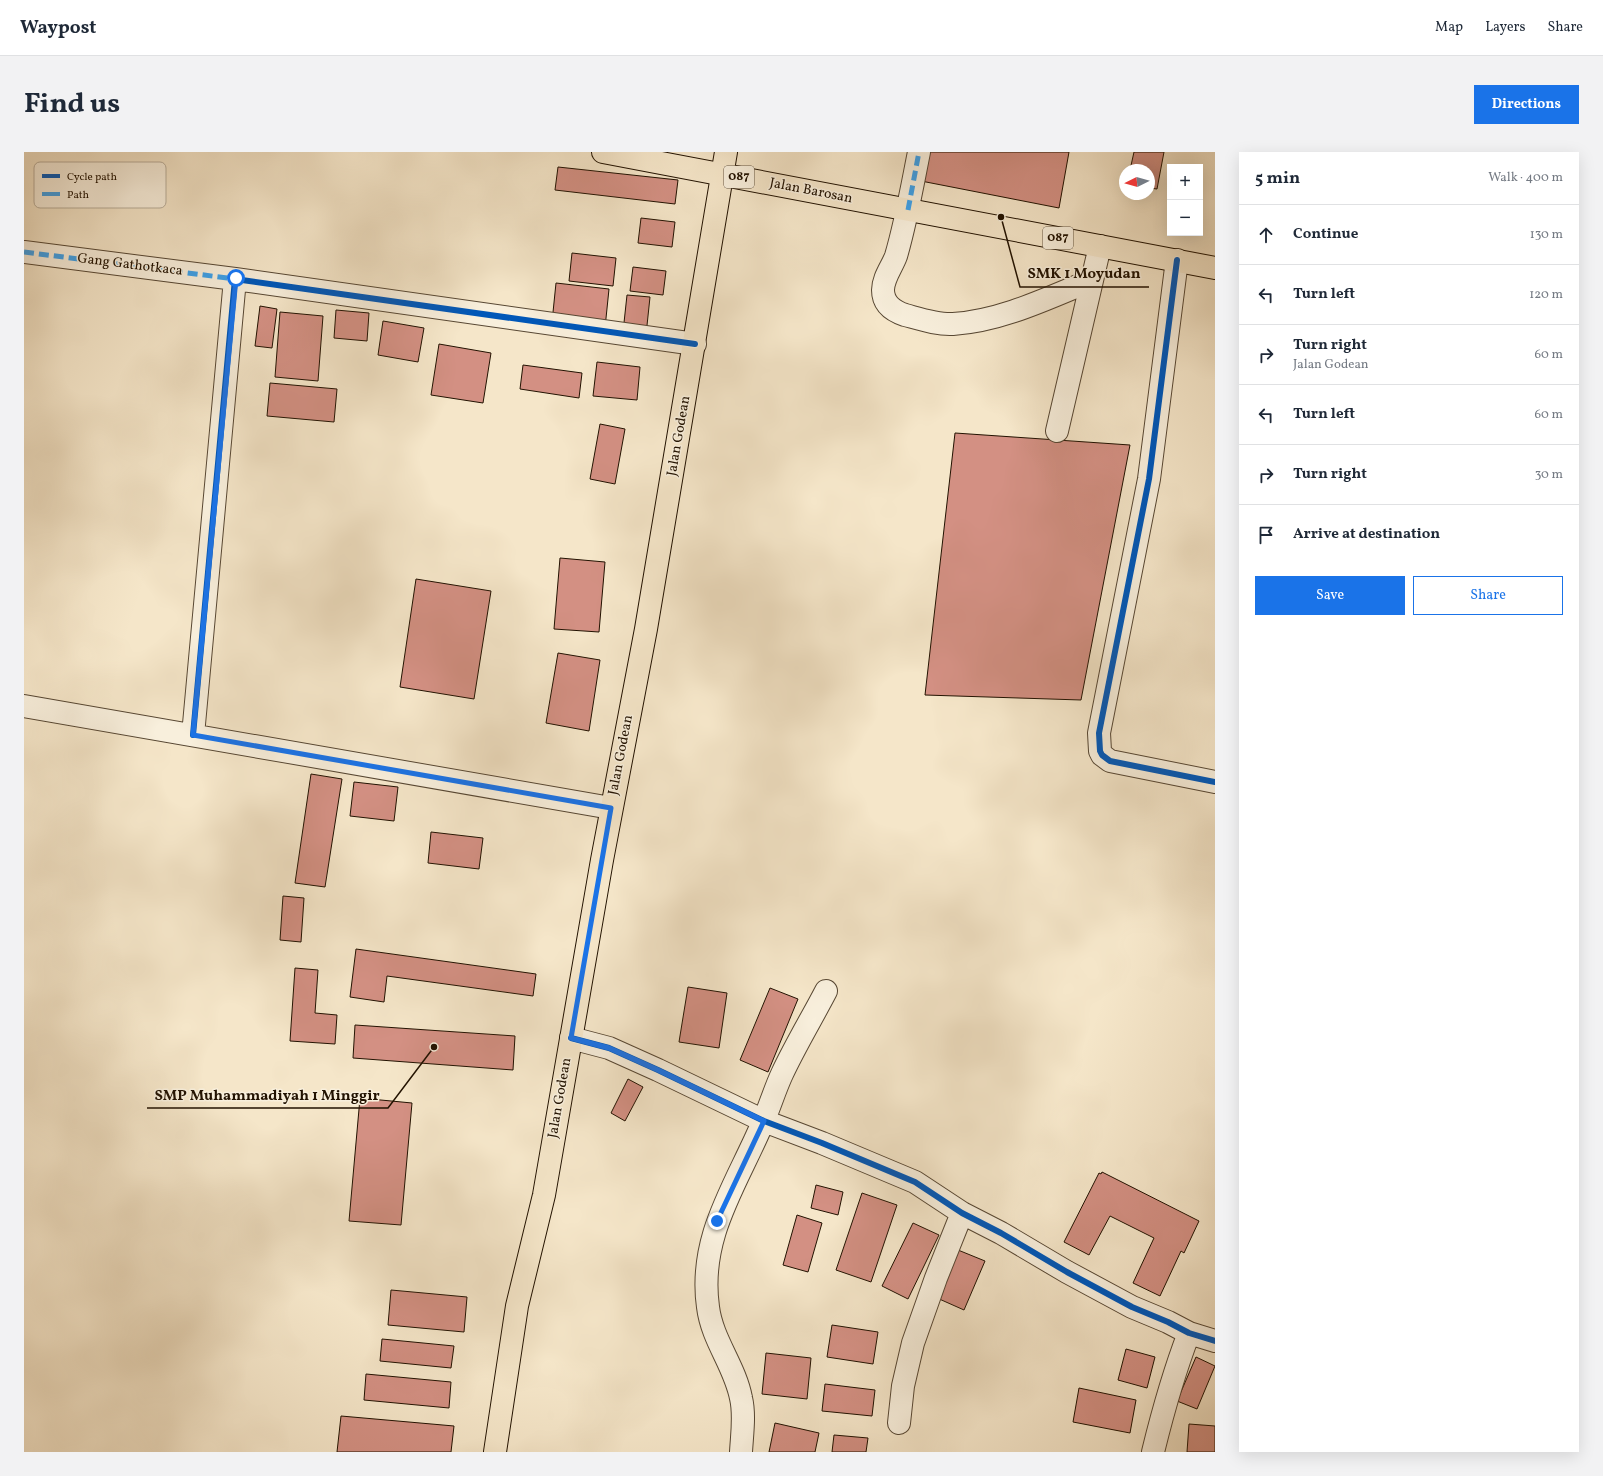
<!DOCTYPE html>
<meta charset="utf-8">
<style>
:root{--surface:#fff;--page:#f2f2f3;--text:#1f2937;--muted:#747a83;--line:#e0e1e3;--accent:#1a73e8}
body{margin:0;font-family:Vollkorn,serif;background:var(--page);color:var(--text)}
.controls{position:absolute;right:12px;top:12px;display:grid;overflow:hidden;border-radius:0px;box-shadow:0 4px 16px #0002}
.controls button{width:36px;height:36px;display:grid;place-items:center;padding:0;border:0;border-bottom:1px solid var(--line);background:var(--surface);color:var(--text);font:20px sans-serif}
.compass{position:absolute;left:1095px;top:12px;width:36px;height:36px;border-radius:50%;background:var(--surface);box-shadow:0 4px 16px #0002;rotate:265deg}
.stop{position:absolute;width:12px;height:12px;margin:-9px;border:3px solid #1a73e8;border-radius:50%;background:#fff}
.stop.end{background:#1a73e8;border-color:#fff;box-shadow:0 1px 4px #0008}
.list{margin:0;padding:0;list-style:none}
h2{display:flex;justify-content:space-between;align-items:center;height:52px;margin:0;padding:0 16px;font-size:17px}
h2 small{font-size:13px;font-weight:400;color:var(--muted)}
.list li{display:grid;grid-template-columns:26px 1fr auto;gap:12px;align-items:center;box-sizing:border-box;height:60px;padding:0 16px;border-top:1px solid var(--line)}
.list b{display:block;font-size:15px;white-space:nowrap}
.list p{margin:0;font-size:13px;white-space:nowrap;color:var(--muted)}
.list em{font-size:13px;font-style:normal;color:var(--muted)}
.actions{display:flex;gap:8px;padding:12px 16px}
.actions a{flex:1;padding:9px 0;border:1px solid var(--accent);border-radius:0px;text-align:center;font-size:14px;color:var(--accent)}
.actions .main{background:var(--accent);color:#fff}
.icon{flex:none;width:22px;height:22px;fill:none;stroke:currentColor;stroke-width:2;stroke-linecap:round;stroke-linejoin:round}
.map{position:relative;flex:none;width:1191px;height:1300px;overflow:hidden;border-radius:0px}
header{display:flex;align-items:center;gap:24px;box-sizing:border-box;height:56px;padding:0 20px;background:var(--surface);border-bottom:1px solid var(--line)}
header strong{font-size:19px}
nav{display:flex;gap:22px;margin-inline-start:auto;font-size:14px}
.intro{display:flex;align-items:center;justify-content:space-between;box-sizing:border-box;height:96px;padding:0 24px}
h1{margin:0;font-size:28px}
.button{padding:10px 18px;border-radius:0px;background:var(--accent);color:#fff;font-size:14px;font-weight:700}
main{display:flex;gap:24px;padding:0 24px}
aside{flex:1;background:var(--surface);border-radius:0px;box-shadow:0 4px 16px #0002}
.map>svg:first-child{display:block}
</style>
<header>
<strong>Waypost</strong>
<nav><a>Map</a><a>Layers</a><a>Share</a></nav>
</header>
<div class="intro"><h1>Find us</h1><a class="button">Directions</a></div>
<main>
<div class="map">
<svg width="1191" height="1300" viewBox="0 0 1191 1300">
<rect width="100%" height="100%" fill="#f5e6c9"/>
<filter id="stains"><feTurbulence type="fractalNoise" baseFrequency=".005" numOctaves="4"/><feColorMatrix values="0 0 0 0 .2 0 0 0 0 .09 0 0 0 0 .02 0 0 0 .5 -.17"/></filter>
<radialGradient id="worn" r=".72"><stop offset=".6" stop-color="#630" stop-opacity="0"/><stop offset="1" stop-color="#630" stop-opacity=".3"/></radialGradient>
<path fill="#d39083" stroke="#221201" d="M903 0H1045L1035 56 897 29Z
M1110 0H1140L1133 37 1125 36V18H1106Z
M534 15 654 28 651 52 531 38Z
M617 66 651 70 648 95 614 91Z
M548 101 592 106 589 134 545 129Z
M609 115 642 119 639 143 606 139Z
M532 131 585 137 581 176 528 170Z
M603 143 626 145 622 183 599 180Z
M236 154 253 157 248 196 231 194Z
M312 158 345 161 343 189 310 186Z
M256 160 299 164 294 229 251 225Z
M359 169 400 176 394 210 354 203Z
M415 192 467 201 459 251 407 243Z
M573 210 616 215 613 248 569 244Z
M499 213 558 221 555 246 496 237Z
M246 231 313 237 310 270 243 264Z
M576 272 601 277 591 332 566 327Z
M931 281 1106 293 1057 548 901 543Z
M536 406 581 410 575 480 530 477Z
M392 427 467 439 450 547 376 535Z
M534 501 576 508 565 579 522 571Z
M287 622 318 627 301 735 271 731Z
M330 630 374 635 370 669 326 664Z
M407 680 459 686 455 717 404 711Z
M259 744 280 746 277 790 256 788Z
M332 797 512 822 509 844 363 824 360 850 326 845Z
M271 816 294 818 291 861 313 863 311 892 266 889Z
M664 835 703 841 695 896 655 890Z
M746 836 774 847 744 920 716 908Z
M331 873 491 884 489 918 329 906Z
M604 927 619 935 601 969 587 961Z
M336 946 388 951 377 1073 325 1069Z
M1078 1020 1175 1069 1160 1101 1157 1099 1136 1144 1109 1131 1130 1086 1086 1064 1065 1103 1040 1090 1075 1021 1077 1022Z
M792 1033 819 1040 814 1063 787 1056Z
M838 1041 873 1053 847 1130 812 1118Z
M773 1063 798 1071 784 1120 759 1113Z
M889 1071 915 1083 884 1147 858 1134Z
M934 1098 961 1109 940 1158 913 1146Z
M367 1138 443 1145 440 1180 364 1173Z
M808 1173 854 1180 849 1212 803 1205Z
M358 1187 430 1194 427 1216 356 1209Z
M1102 1197 1131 1205 1123 1236 1094 1228Z
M742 1201 787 1206 783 1247 738 1242Z
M1172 1205 1191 1214 1173 1257 1153 1249Z
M342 1222 427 1230 425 1256 340 1248Z
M801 1232 851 1238 848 1264 798 1259Z
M1055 1236 1112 1248 1106 1281 1049 1270Z
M317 1264 430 1274 427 1300H313Z
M751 1271 795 1281 791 1300H745Z
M1165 1272 1191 1274V1300H1163Z
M810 1283 844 1286 842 1300H808Z"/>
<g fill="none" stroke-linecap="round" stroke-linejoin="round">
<g stroke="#574733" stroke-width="24">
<path id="minor" d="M895 0C888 35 882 70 872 104 868 115 859 126 859 138 859 152 869 159 881 163 896 167 914 173 929 172 977 169 1024 146 1068 128
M0 100 211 127
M1153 108 1125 327 1075 581 1076 599 1078 603 1086 609 1191 630
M1033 279 1076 94
M0 554 587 656
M169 583 211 127 671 192
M547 886 585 896 634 918 740 969 798 991 891 1030 938 1061 977 1081 1043 1120 1108 1155 1144 1170 1165 1181 1191 1189
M875 1271 879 1234 889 1191 912 1126 938 1061
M717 1300C718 1282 721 1263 717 1246 711 1214 688 1188 684 1155 674 1084 713 1032 739 970 746 954 751 937 758 922 771 894 788 866 802 839
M1129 1300C1139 1259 1150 1220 1165 1181"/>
</g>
<g stroke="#221201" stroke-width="24">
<path id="major" d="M579 0 1191 116
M471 1300 493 1154 520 1043 578 708 622 477 702 0"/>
</g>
<use href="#minor" stroke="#f8efdc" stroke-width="22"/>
<use href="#major" stroke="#f5e6c9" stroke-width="22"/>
<path stroke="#3ea1e9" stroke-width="5" stroke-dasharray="10 5" stroke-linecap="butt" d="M884 58 895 0
M0 100 211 127"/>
<g stroke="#f8efdc" stroke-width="8">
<path id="cycleway" d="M1153 108 1125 327 1075 581 1076 599 1078 603 1086 609 1191 630
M169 583 211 127 671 192
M547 886 585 896 634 918 740 969 798 991 891 1030 938 1061 977 1081 1043 1120 1108 1155 1144 1170 1165 1181 1191 1189"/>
</g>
<use href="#cycleway" stroke="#0057b8" stroke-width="6"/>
</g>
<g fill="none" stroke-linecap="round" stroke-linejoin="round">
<path stroke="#1a73e8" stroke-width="5" d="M212 126 169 583 587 656 547 886 585 896 634 918 740 969 693 1069"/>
</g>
<g text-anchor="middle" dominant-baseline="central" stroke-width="3" stroke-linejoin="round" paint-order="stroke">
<g fill="#f8efdc" stroke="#625443" stroke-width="1">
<rect x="700" y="14" width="30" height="22" rx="3"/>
<rect x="1019" y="75" width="30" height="22" rx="3"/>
</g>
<g font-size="13" font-weight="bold" fill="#221201">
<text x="715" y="25">087</text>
<text x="1034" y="86">087</text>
</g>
<g font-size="14" fill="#221201" stroke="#f8efdc">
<text transform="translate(787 39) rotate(11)">Jalan Barosan</text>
<text transform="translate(106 113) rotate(7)">Gang Gathotkaca</text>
<text transform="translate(655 284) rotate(-80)">Jalan Godean</text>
<text transform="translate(597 603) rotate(-79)">Jalan Godean</text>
<text transform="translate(536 946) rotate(-80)">Jalan Godean</text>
</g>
</g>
<rect x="10" y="10" width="132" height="46" rx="6" fill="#f8efdc" stroke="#b8ad9a" stroke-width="1"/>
<rect x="18" y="22" width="18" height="4" fill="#0057b8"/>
<rect x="18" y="40" width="18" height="4" fill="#3ea1e9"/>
<g font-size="11" fill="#221201">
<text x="43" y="28">Cycle path</text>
<text x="43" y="46">Path</text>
</g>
<path fill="none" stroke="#221201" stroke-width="1.5" d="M977 65L996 135H1125M410 895L364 956H123"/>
<g fill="#221201" stroke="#f8efdc" stroke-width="1.5">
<circle cx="977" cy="65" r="4"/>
<circle cx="410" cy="895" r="4"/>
</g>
<g font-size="15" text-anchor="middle" font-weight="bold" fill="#221201" stroke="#f8efdc" stroke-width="3" stroke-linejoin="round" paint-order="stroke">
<text x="1060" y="126">SMK 1 Moyudan</text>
<text x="243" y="948">SMP Muhammadiyah 1 Minggir</text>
</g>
<rect width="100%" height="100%" filter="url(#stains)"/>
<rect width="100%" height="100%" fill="url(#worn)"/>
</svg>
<div class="controls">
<button>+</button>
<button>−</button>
</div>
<svg class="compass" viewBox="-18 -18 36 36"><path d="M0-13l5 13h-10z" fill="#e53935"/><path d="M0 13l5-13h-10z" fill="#747a83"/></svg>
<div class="stop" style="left:212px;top:126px"></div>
<div class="stop end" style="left:693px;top:1069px"></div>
</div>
<aside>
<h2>5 min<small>Walk · 400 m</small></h2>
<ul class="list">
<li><svg class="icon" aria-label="ahead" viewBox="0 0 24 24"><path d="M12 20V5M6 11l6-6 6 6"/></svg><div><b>Continue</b></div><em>130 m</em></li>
<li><svg class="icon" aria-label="left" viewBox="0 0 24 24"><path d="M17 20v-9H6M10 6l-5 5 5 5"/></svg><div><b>Turn left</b></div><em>120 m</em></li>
<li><svg class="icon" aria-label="right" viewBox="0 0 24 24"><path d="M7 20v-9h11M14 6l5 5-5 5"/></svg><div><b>Turn right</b><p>Jalan Godean</p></div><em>60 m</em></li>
<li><svg class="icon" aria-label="left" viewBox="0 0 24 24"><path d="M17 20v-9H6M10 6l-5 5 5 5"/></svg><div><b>Turn left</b></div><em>60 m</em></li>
<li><svg class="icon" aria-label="right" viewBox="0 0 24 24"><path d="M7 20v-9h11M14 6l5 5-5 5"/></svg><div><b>Turn right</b></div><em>30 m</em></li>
<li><svg class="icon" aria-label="arrive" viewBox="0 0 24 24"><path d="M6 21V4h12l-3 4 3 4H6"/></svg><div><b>Arrive at destination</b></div></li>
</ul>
<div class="actions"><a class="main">Save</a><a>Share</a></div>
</aside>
</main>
